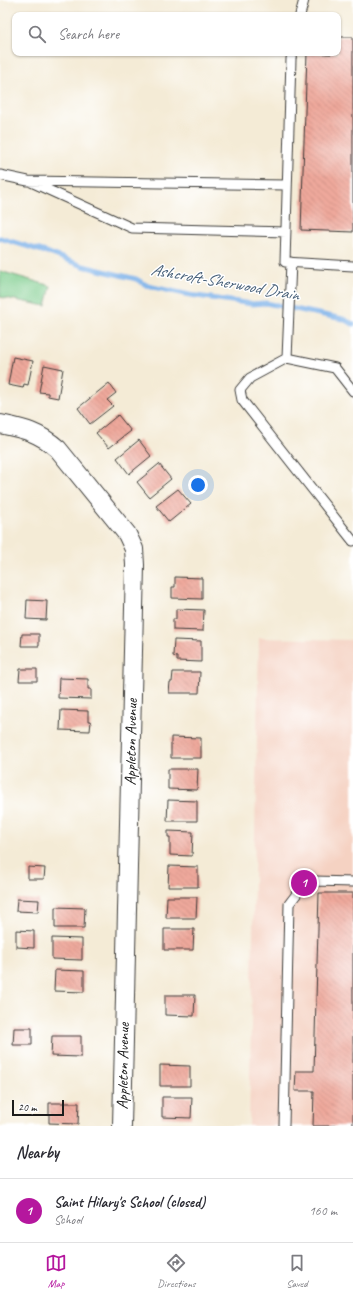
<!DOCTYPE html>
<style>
:root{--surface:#fff;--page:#f7f7f7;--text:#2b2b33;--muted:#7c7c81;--line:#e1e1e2;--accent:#b5179e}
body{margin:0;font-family:Caveat,sans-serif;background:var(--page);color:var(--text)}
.scale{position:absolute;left:12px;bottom:10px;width:52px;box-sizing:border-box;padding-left:4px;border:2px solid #1c1c1c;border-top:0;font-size:11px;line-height:14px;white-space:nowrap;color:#1c1c1c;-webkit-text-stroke:3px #fff;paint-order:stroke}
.you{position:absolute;left:198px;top:485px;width:14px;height:14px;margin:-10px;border:3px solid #fff;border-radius:50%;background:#1a73e8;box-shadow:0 0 0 6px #1a73e833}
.badge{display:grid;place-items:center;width:26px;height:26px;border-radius:50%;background:var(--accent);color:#fff;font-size:13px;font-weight:700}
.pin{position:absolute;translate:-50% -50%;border:2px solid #fff;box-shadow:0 1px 4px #0006}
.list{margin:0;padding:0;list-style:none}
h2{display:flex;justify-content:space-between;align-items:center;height:52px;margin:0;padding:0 16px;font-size:17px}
h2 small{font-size:13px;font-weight:400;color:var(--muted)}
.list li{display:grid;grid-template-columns:26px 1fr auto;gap:12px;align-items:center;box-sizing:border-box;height:64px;padding:0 16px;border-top:1px solid var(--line)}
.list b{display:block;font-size:15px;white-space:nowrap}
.list p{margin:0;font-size:13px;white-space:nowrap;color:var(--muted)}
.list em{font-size:13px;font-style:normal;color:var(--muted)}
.icon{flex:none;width:22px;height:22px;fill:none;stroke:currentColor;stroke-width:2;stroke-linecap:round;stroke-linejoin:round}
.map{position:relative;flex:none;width:353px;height:1126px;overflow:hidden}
.search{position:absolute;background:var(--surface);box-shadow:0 1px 3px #0004;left:12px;right:12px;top:12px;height:44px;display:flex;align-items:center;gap:10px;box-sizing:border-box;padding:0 14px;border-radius:8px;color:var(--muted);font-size:15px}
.sheet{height:116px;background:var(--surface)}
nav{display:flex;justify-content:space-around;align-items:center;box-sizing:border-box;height:56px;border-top:1px solid var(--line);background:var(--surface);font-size:11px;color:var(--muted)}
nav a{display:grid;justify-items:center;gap:2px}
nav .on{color:var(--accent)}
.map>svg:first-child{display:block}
</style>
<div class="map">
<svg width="353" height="1126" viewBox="0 0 353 1126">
<defs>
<pattern id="building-back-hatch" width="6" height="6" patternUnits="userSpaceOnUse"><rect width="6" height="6" fill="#eea89b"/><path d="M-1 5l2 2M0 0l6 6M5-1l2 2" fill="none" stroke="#cc9085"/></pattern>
</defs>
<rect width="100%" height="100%" fill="#fff"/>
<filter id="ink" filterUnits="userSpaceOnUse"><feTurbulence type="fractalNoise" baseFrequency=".025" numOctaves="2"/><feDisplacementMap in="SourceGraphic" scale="8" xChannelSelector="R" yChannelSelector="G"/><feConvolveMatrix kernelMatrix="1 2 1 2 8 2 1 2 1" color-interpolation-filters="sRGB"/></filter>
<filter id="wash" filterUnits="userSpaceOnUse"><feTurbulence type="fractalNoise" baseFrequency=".012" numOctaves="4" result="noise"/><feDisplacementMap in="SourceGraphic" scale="16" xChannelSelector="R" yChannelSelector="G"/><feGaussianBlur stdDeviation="0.9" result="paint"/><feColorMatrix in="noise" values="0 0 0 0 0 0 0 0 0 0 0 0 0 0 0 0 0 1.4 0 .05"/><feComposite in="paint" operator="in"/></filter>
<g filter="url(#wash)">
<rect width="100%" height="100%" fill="#f4ebd6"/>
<path fill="#f5d2c2" d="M259 638 353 640V1126H249Z"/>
<path fill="#7dcc8c" stroke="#4c7454" d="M0 271 51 286 46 306 0 297Z"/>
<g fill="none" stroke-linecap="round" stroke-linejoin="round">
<path stroke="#7ab0e8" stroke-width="5" d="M0 238 49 253 83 266 136 279 148 286 190 295 252 304 266 303 343 319 353 324"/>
</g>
<g id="blocks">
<path fill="url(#building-back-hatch)" d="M338 37H353V232L301 230 307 53 331 54V53H338Z
M13 357 33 361 28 385 24 384 23 388 8 385Z
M44 365 63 369 58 398 48 396V393L39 392Z
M109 383 116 393 107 400 113 406 90 424 78 408Z
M118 415 131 431 109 448 96 433Z
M139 440 151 456 129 474 117 458Z
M159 464 171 479 149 497 137 482Z
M178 489 191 504 169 522 156 506Z
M175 577 202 578V599L172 598V587H175Z
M27 600 47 601 46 620 26 619Z
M176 609 204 610 203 631 173 630V619H176Z
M22 634H39V646H21Z
M174 640 201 641V662L177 661V657L173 656Z
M20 669H37V681H19Z
M173 672H200L199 693H169L170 682H172Z
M59 678 88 679V689H91V699L58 698Z
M61 710 88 711V721H91L90 731 60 730Z
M171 737 201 738V758H171Z
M168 769H198L197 790 168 789Z
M168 800 197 801V821H167Z
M168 831 193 832 192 856 170 855V837H168Z
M169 866 198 867V887H168Z
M28 867 45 868 44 879H28Z
M319 893H353V1126H313L314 1091H295L296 1071H314Z
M167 897H197L196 918H166Z
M17 899 39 900 38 912 16 911Z
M55 907 85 908 84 928H55Z
M164 929H194L193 950H164Z
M16 930 34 931V948L16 947Z
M52 938 82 939V960L52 959Z
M55 970 84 971V992L54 991Z
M165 995H195L194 1016 165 1015Z
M14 1028H32V1045H13Z
M52 1036H81V1057L51 1056Z
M160 1065 190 1066V1086H160Z
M162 1097H192L191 1118 162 1117Z
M49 1103H79L78 1124 49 1123Z"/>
</g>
</g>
<g filter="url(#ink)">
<use href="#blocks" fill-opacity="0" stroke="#3c3b38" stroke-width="1"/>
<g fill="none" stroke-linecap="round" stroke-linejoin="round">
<g stroke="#3c3b38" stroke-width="11">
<path id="lane" d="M300 15 304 0
M292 53 291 59 285 262 353 266
M0 175 28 181 287 185
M31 182 132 228 286 232
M287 358 291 262
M353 391 335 368 287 358 250 378 240 390 242 400 353 541
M284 1126 289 904 302 887 314 881 353 882"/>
</g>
<g stroke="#3c3b38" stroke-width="20">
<path id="street" d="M0 424C24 429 39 432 58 449L127 534 134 549 135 565 122 1126"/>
</g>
<use href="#lane" stroke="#fff" stroke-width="9"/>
<use href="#street" stroke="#fff" stroke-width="18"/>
</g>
</g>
<g text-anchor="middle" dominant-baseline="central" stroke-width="3" stroke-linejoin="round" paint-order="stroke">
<g font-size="16" fill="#1c1c1c" stroke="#fff">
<text transform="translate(131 742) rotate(-89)">Appleton Avenue</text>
<text transform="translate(123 1066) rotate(-89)">Appleton Avenue</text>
</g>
<g font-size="17" font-style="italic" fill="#465f78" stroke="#fff">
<text transform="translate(225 282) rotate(10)">Ashcroft-Sherwood Drain</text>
</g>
</g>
</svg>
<div class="scale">20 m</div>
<div class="you"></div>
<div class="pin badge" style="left:304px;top:883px">1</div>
<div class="search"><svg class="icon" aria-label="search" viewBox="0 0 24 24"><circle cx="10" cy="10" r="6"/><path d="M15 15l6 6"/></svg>Search here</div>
</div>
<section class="sheet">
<h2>Nearby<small></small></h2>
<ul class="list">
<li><span class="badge">1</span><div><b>Saint Hilary's School (closed)</b><p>School</p></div><em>160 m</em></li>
</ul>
</section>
<nav>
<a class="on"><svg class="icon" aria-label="map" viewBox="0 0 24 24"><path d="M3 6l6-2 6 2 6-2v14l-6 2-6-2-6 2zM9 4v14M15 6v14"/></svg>Map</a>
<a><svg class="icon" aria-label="directions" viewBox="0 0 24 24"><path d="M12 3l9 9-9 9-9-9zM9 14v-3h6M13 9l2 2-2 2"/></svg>Directions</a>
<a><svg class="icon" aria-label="saved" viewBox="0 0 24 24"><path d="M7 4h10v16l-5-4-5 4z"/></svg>Saved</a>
</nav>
